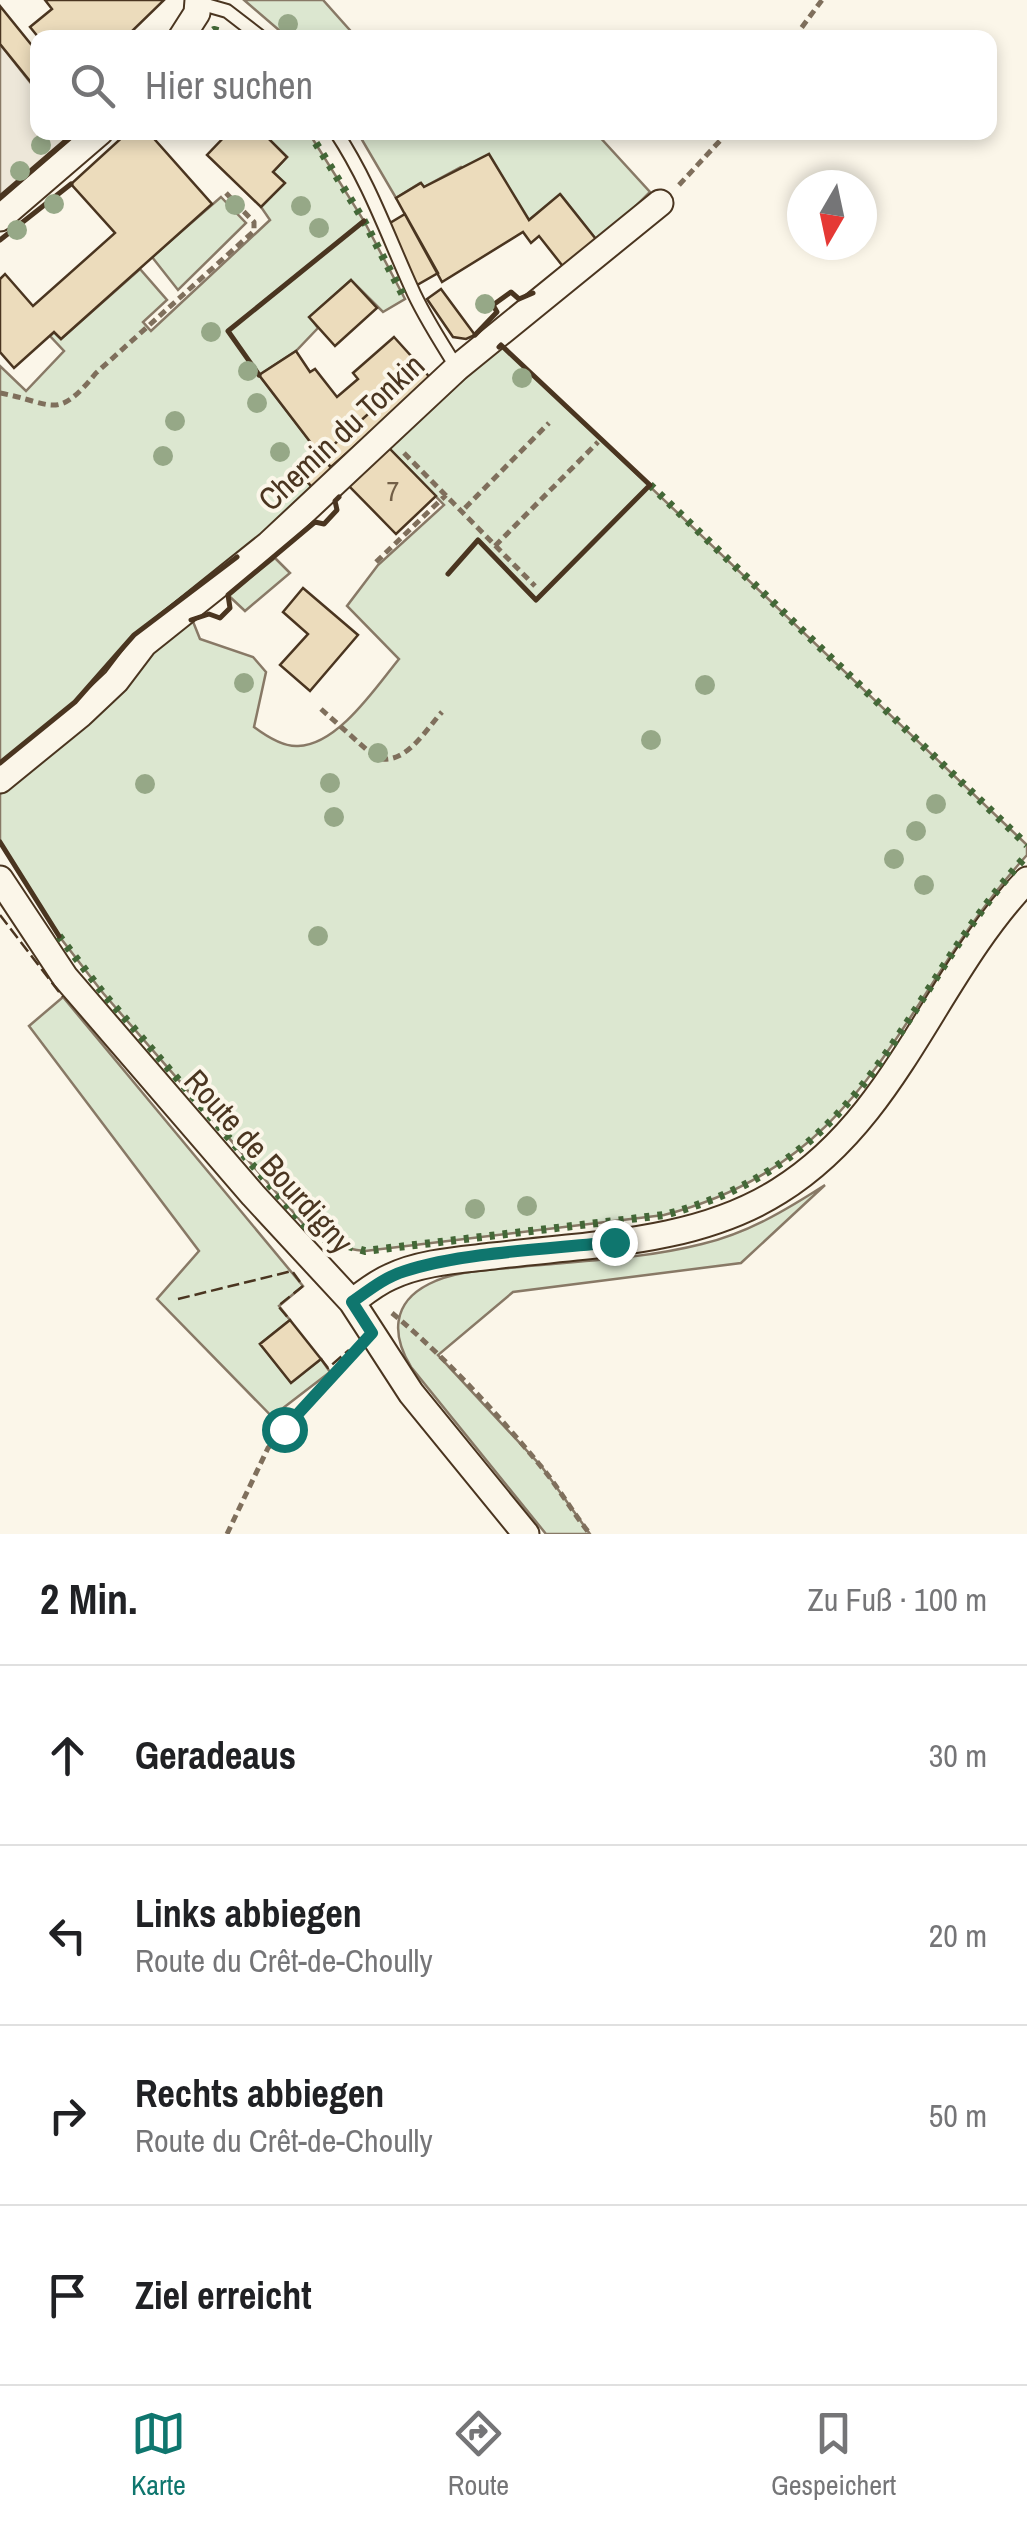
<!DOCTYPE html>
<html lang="de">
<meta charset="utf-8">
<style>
:root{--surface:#fff;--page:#f2f2f2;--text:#202124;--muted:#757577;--line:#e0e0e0;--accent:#0f766e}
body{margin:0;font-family:"Archivo Narrow",sans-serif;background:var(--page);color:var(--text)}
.compass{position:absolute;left:787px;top:170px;width:90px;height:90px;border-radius:50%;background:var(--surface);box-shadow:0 5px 15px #0003;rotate:189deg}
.stop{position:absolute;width:30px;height:30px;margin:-22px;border:8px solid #0f766e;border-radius:50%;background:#fff}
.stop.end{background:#0f766e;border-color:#fff;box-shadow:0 2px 10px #0008}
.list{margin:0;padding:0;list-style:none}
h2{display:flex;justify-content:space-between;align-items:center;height:130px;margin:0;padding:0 40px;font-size:42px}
h2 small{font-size:32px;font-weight:400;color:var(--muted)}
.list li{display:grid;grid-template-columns:65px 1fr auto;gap:30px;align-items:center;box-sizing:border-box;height:180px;padding:0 40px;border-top:2px solid var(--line)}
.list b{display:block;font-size:38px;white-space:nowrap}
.list p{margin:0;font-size:32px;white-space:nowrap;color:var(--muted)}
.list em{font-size:32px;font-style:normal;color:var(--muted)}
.icon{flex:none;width:55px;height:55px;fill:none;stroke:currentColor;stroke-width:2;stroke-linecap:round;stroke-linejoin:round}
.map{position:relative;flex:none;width:1027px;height:1534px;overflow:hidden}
.search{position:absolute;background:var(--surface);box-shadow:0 5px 15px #0003;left:30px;right:30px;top:30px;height:110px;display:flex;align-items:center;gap:25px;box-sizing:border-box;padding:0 35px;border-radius:20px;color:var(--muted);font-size:38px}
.sheet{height:850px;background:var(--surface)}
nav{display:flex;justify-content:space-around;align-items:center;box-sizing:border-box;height:140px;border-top:2px solid var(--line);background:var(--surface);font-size:28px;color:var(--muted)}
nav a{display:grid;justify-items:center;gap:5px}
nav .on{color:var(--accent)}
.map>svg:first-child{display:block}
</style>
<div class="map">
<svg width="1027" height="1534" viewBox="0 0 1027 1534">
<rect width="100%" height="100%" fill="#fbf6e9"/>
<path fill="#dce7d0" stroke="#887966" stroke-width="2.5" d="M244 0H323L356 37H287Z
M262 133H309L364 221 405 299 383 312 351 280 310 317 318 328 296 351 259 375 321 456 300 473 316 492 134 635 75 702 0 763V366L26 391 64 351 50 336 54 332 61 339 140 269 167 300 143 322 151 331 270 220 261 207 284 183 273 172 287 157Z
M358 133H596L650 192 599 243 561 195 529 220 461 167 424 187 420 183 396 198Z
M221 197 246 223 178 290 152 257Z
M501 345 1027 845V855C899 995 874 1161 664 1215L365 1251C344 1249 323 1241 307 1228L103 993 59 936 0 842V794L122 691 151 654 192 619 200 639 253 657 266 672 254 727C266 736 283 747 298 746 338 745 376 687 399 659L347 606 378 565 444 505 389 448Z
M275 558 290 573 245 611 228 595Z
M63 997 303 1286 279 1306 290 1320 260 1344 291 1382 321 1359 330 1372 274 1415 284 1429 157 1299 199 1251 29 1026Z
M825 1185 741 1263 513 1292 438 1355 542 1467 590 1534H546L411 1367C392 1336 391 1303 429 1284 456 1270 491 1270 520 1267 580 1261 643 1259 702 1244 748 1233 786 1210 825 1185Z"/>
<path fill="#ede7d9" stroke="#887966" stroke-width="2.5" d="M0 44 37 91 38 132 73 135 0 197Z"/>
<path fill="#ecdcbc" stroke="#4a3520" stroke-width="2.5" d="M45 0H164L125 38H39L30 27 52 9Z
M0 6 38 53V91L0 44Z
M128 132H148L212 204 61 339 54 332 14 368 0 352V279L5 274 33 306 115 233 71 184Z
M229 132H262L287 157 273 172 285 183 261 207 207 155Z
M489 154 529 220 560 194 599 243 565 269 539 236 531 243 523 232 442 282 396 198 421 183 424 187Z
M405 214 438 273 417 285 385 226Z
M351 280 377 308 335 346 309 317Z
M441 289 475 335 466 339 453 337 427 299Z
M394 337 421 367 321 456 259 375 296 351 310 372 315 369 337 397 358 379 353 373Z
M421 367 431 379 331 467 321 456Z
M389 448 436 496 396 534 349 486Z
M321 456 337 475 316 492 300 473Z
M303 588 358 635 310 691 280 665 308 634 283 612Z
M290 1320 321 1359 291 1383 260 1344Z"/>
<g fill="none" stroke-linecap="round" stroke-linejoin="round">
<g stroke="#4a3520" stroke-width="16">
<path id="service" d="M199 3 227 11 262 38
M336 132C369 182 387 234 411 287 423 315 441 342 457 368"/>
</g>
<g stroke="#4a3520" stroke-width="29">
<path id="minor" d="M181 38 197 13 198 0
M0 218 100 132
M0 780 81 714 116 681 144 644 269 544 457 368 660 203
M0 879 65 977 253 1195 352 1302 411 1393 526 1534
M352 1302C364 1293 376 1283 390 1277 421 1262 460 1260 493 1256 589 1244 695 1244 779 1191 898 1117 934 977 1027 880"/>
</g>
<path stroke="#7f6f5c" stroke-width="5" stroke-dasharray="8 5" stroke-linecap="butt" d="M794 38 822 0
M679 185 728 132
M0 393C54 403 56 422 96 373L254 231V222L226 193
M404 453 535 586
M465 508 549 423
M495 546 598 442
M376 562 446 495
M321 709 376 758C405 766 424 732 442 712
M392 1313C445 1357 495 1411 539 1464 558 1486 572 1512 590 1534
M227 1534 268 1448 355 1356"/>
<use href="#service" stroke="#fbf6e9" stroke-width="12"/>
<use href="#minor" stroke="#fbf6e9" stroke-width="25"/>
<path stroke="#436837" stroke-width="8" stroke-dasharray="5 8" stroke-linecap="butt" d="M203 38 214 30 222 32 228 38
M309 132 364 221 405 299
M650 485 1027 845
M59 936 103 993 307 1228 318 1237 365 1251 664 1215C874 1161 899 995 1027 855"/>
<path stroke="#4a3520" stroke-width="2.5" stroke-dasharray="12 5" stroke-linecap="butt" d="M0 915 63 997
M178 1299 292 1271 303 1286 278 1306 290 1320
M321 1359 328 1368 349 1350"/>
<path stroke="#4a3520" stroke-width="5" d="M0 197 76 132
M0 240 71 184
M475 335 497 312 493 305 511 292 519 299 533 293
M259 375 228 331 364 221
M448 574 478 540 536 600 650 485 501 345 499 347
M191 620 209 614 220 618 230 608 228 595 315 522 324 524 337 510 335 501 339 497
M0 763 75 702 134 635 237 557
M0 842 59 936"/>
</g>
<g fill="#96a887">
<circle cx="288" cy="24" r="10"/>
<circle cx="41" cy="145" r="10"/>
<circle cx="20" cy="171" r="10"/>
<circle cx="54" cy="204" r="10"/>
<circle cx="235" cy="205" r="10"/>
<circle cx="301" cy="206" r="10"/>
<circle cx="319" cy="228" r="10"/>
<circle cx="17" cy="230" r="10"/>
<circle cx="485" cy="304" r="10"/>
<circle cx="211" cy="332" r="10"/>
<circle cx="248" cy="371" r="10"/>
<circle cx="522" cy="378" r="10"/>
<circle cx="257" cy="403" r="10"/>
<circle cx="175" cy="421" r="10"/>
<circle cx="280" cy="452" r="10"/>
<circle cx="163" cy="456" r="10"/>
<circle cx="244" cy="683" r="10"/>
<circle cx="705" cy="685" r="10"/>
<circle cx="651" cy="740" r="10"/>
<circle cx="378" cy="753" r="10"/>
<circle cx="330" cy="783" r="10"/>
<circle cx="145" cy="784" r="10"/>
<circle cx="936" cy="804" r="10"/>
<circle cx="334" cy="817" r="10"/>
<circle cx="916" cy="831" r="10"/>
<circle cx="894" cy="859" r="10"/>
<circle cx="924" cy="885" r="10"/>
<circle cx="318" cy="936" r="10"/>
<circle cx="527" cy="1206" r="10"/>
<circle cx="475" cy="1209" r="10"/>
</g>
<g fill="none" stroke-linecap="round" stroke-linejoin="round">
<path stroke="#0f766e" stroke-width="12" d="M284 1429 372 1333 352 1302C369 1290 385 1277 405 1271 464 1252 551 1249 614 1242"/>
</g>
<g text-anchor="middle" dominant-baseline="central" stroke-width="8" stroke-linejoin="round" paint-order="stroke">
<g font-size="28" fill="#725f47">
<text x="393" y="491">7</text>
</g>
<g font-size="32" fill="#4a3520" stroke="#fbf6e9">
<text transform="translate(341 432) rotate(-43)">Chemin du Tonkin</text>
<text transform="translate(269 1161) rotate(48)">Route de Bourdigny</text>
</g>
</g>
</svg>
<svg class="compass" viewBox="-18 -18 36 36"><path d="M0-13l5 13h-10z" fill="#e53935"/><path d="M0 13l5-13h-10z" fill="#757577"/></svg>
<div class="stop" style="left:284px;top:1429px"></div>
<div class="stop end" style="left:614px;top:1242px"></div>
<div class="search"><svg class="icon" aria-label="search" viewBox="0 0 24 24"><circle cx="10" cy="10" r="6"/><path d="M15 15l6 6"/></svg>Hier suchen</div>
</div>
<section class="sheet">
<h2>2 Min.<small>Zu Fuß · 100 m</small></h2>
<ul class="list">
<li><svg class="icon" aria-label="ahead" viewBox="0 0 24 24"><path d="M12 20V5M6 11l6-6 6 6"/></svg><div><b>Geradeaus</b></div><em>30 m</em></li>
<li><svg class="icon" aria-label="left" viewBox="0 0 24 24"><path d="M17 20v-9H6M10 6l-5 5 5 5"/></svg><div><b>Links abbiegen</b><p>Route du Crêt-de-Choully</p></div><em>20 m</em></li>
<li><svg class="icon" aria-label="right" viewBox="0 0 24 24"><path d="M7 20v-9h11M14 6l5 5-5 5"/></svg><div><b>Rechts abbiegen</b><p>Route du Crêt-de-Choully</p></div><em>50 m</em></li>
<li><svg class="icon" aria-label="arrive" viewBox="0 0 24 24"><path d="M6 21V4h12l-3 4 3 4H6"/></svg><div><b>Ziel erreicht</b></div></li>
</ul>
</section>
<nav>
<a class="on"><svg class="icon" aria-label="map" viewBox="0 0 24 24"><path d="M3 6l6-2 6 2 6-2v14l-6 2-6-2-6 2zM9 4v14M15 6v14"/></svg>Karte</a>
<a><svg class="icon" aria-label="directions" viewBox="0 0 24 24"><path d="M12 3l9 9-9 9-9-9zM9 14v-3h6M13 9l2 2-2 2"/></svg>Route</a>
<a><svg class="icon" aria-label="saved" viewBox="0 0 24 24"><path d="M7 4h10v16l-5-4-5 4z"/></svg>Gespeichert</a>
</nav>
